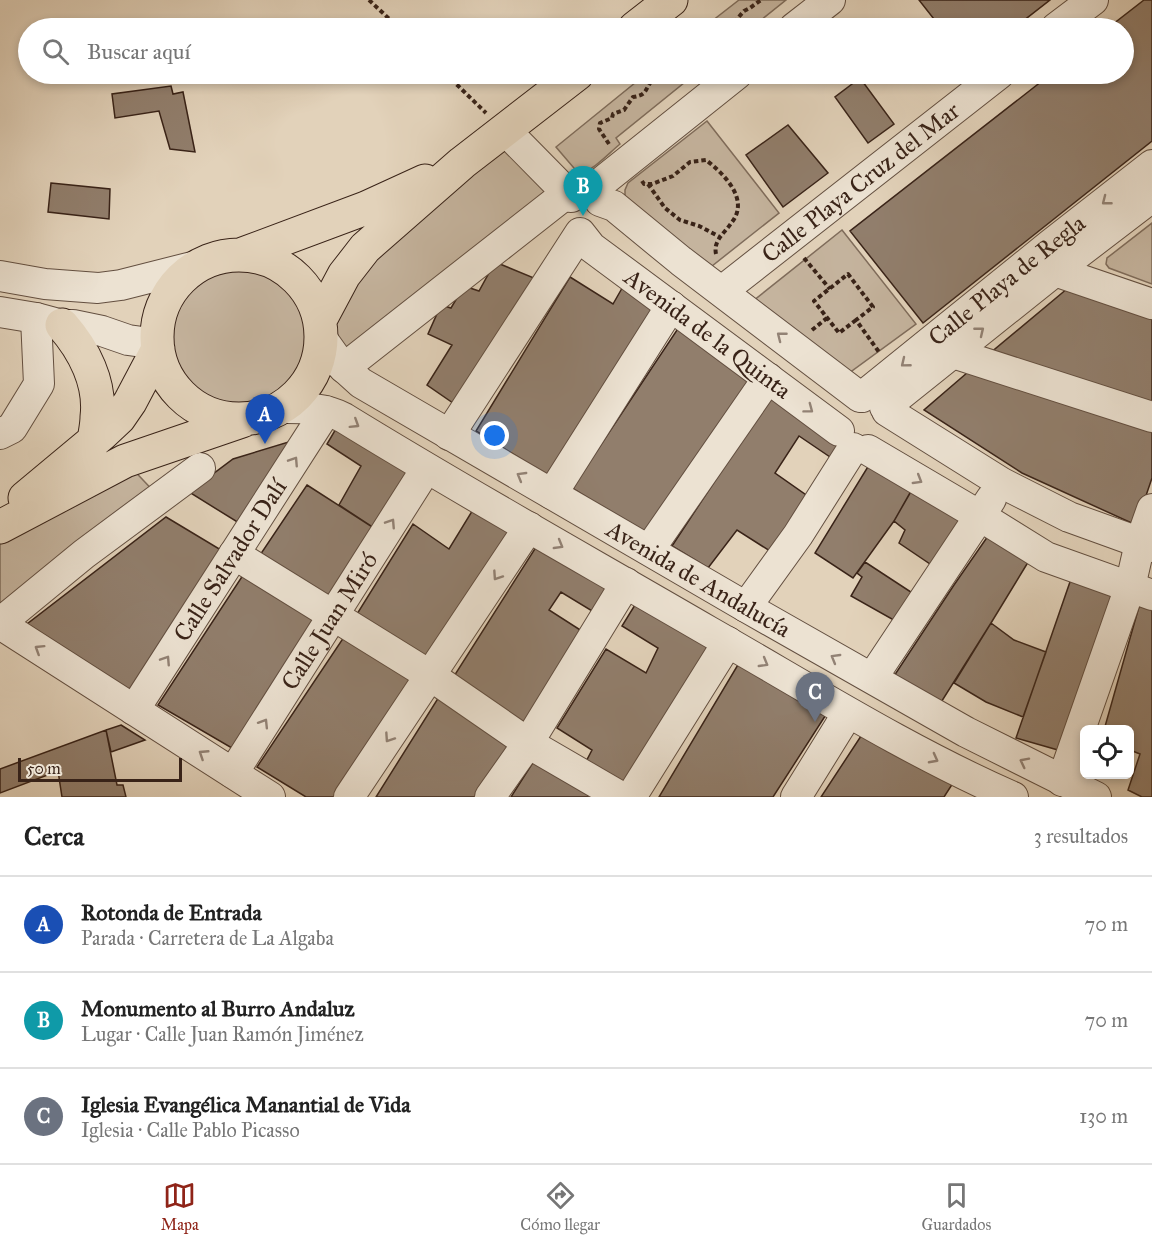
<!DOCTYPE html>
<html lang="es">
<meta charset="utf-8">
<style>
:root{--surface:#fff;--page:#f6f6f6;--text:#222;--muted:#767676;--line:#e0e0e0;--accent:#8f2418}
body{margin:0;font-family:"IM FELL Great Primer",serif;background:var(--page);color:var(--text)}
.controls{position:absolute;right:18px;bottom:18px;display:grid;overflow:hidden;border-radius:9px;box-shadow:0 3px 9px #0003}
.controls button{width:54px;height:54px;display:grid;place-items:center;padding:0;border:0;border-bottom:2px solid var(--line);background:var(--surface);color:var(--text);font:30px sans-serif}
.scale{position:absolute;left:18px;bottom:15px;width:164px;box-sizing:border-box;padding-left:6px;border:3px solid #392318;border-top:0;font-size:16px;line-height:21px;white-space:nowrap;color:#392318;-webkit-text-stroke:4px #ece2d2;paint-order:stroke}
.you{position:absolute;left:495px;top:436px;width:21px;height:21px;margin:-15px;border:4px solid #fff;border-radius:50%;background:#1a73e8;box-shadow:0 0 0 9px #1a73e833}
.badge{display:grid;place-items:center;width:39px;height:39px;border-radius:50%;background:var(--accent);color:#fff;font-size:20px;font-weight:700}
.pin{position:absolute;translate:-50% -50px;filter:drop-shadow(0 2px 3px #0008)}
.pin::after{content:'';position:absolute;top:32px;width:21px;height:18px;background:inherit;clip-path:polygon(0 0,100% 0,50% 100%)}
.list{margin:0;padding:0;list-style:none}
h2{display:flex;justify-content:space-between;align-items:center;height:78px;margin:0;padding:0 24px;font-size:26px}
h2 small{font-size:20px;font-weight:400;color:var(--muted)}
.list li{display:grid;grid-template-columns:39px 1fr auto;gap:18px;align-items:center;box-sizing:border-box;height:96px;padding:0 24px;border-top:2px solid var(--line)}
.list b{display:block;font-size:22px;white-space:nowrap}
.list p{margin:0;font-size:20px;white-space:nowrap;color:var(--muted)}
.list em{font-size:20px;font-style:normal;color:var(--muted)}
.icon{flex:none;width:33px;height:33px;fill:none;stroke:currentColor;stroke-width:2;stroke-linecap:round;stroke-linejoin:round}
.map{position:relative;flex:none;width:1152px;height:797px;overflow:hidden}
.search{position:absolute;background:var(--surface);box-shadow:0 3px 9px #0003;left:18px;right:18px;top:18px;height:66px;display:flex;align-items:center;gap:15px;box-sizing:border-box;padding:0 21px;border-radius:33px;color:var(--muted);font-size:22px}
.sheet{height:366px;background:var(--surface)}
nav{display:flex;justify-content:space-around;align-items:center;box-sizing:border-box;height:84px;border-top:2px solid var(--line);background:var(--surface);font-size:16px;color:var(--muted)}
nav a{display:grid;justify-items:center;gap:3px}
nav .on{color:var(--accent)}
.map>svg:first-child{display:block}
</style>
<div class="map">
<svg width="1152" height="797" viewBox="0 0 1152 797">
<rect width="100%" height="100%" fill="#e2d2ba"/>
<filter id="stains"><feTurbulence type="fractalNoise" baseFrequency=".00333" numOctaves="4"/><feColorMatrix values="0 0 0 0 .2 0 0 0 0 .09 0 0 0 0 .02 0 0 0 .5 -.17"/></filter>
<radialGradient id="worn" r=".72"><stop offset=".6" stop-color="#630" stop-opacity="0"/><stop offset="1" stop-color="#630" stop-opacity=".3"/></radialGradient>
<path fill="#c5b49e" stroke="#7f6c5b" stroke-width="1.5" d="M739 0H786L751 28H703Z
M646 74H695L616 138 620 144C608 154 594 170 579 174L556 147Z
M707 121 779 213 712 266H706L625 196V190L628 183Z
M505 130 567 193 344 368 320 336 344 275Z
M1152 223V284L1109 268 1106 264 1107 258Z
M842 230 916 324 849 373 753 301Z
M163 336a76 76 0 1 1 152 0a76 76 0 1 1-152 0Z
M125 461 160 498 0 623V527Z"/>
<path fill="#917e6c" stroke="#392318" stroke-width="1.5" d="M919 0H1050L1014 28H941Z
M1144 0H1152V141L923 323 850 231 1051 74H1124V28H1108Z
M860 78 894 124 868 143 835 97Z
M171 86 173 94 183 92 195 152 170 149 159 111 115 118 112 94Z
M788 125 828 173 783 207 746 155Z
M51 183 110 189 109 219 48 212Z
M495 262 534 278 453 403 427 385 452 345 428 334 441 305 451 308 464 286 479 291Z
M570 277 613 304 625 283 655 305 548 476 476 431Z
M1068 288 1152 316V406L989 354Z
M679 327 753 378 645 535 572 488Z
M975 366 1152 426V478L1136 525 1022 473 924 410Z
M772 394 841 444 833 459 799 436 775 473 809 497 773 553 737 530 708 568 672 546Z
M337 427 416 471 377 530 339 505 361 466 327 444Z
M295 440 239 523 189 492 233 459Z
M869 465 913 488 894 521 853 578 815 553Z
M915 484 968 516 936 568 899 543 905 530 894 521Z
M307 485 377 530 330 608 256 561Z
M474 508 512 531 420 669 352 622 413 524 449 549Z
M166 517 226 553 134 693 27 624Z
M988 536 1030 559 991 623 940 704 894 676 954 585Z
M538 544 614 586 597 614 561 592 549 610 585 633 520 732 449 684Z
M865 562 917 596 899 623 851 596 862 577 857 573Z
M247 569 323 615 237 751 158 705Z
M1071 579 1115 591 1065 752 1016 738Z
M638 600 710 648 618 793 581 771 592 750 557 728 606 649 646 673 658 648 622 626Z
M1140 603 1152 608V797H1142L1128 790 1140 754 1130 750V730H1104Z
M991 623 1014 640 1046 652 1023 717 986 702 954 683Z
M348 631 421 676 343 797H306L257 767Z
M739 663 829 710 773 797H659Z
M442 692 517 740 480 797H376Z
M121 725 145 740 111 752 106 730Z
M106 730 117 785H123L126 797H62L58 771 0 793V769Z
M863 733 953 783 944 797H821Z
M539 753 614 797H511Z"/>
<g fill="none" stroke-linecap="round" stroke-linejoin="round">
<g stroke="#634f40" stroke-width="32">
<g id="minor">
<path d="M794 28 830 0"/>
<path d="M1056 28 1093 0"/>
<path d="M505 130 571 197"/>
<path d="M588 193 737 74"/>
<path d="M600 201 614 206 681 261 860 397"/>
<path d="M1055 271 1152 304"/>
<path d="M0 276 45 284 98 288 121 285 200 265"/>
<path id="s1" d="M722 291 999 74"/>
<path d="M0 312 36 318 62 325H73L102 331 128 340 157 344"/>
<path id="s2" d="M320 336 340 364 361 383 746 607 966 732 1096 797"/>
<path d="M953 353 1152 417"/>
<path d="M344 368 567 193"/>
<path id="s3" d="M862 397 1050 245 1152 165"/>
<path d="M885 407 1055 271 1152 197"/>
<path d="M279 408C302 408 323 407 344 418 464 492 588 561 710 632 810 689 908 751 1013 797"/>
<path d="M887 411 1002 483 1069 517 1152 547"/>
<path d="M0 434 12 428 39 384 36 318"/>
<path id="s4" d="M449 435 580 233 591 247 839 431"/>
<path d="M868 450 980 516 1046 557 1152 595"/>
<path d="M552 494 671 306"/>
<path d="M649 550 768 378"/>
<path d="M234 554 431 676 528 743 621 797"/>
<path d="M746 607 798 535 853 448"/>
<path d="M0 623 84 554 200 468"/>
<path d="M0 624 270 797"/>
<path d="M872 678 991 499"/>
<path id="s5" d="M134 710 326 411"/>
<path id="s6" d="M233 773 426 469"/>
<path d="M1062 781 1130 587 1140 543 1152 509"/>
<path d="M349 797 529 527"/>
<path d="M490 797 528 743 626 583"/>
<path d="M631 797 728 642"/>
<path d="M796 797 848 713"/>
</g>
</g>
<g stroke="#392318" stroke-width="35">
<path id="major" d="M635 28 671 0
M243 254 366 208 425 181
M157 337a82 82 0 1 1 164 0a82 82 0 1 1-164 0Z
M320 320 344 275 365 248 462 163 577 74
M62 325C84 350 101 383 97 417 97 425 95 433 94 441
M25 498 103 433 119 418 130 402 158 349
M0 527 125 461 242 421"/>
</g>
<path stroke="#392318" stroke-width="4" stroke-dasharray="4.5 3" stroke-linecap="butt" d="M369 0 399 28
M729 28 744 11 750 8 761 0
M446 74 486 113
M609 144 599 129 600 123 612 118 613 114 624 110 633 97C649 95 644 88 653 80 657 77 663 75 668 74
M642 181 644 184H652L673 176 690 162 706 160C723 173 750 199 732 222 725 233 713 240 716 254
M648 184 665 208 680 220 699 226 720 237
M804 258 830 289
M856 320 839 333 814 301 848 274 873 307 856 320 879 352
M812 330 827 318"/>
<use href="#minor" stroke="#ece2d2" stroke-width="30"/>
<use href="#major" stroke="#e2d2ba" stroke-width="33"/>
</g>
<defs><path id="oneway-chevron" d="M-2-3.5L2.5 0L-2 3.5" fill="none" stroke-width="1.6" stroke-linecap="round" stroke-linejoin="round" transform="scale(1.5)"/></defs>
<g stroke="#928275">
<use href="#oneway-chevron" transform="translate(1106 201) rotate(142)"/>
<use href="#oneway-chevron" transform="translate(980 331) rotate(-39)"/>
<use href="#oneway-chevron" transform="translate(781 336) rotate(-142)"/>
<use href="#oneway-chevron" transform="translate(905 363) rotate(141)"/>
<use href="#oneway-chevron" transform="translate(809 409) rotate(37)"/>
<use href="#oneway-chevron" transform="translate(355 424) rotate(32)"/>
<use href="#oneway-chevron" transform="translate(294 461) rotate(-57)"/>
<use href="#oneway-chevron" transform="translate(521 476) rotate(-150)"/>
<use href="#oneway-chevron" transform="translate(918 480) rotate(31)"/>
<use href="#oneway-chevron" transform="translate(391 523) rotate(-57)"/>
<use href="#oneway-chevron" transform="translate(559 545) rotate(30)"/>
<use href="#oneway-chevron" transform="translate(497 576) rotate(124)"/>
<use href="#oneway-chevron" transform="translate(39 649) rotate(-148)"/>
<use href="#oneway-chevron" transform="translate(835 658) rotate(-150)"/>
<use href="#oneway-chevron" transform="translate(166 660) rotate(-57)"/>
<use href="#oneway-chevron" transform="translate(764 663) rotate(30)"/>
<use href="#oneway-chevron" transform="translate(264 723) rotate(-58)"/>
<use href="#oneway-chevron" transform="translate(389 738) rotate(124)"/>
<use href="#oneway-chevron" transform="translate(203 754) rotate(-147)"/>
<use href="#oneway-chevron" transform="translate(934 759) rotate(28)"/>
<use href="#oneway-chevron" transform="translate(1024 762) rotate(-153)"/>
</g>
<g text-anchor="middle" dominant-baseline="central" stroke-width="5" stroke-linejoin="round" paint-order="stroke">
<g font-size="24" fill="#392318" stroke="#ece2d2">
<text stroke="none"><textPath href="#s1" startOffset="176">Calle Playa Cruz del Mar</textPath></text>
<text stroke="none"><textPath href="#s3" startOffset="186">Calle Playa de Regla</textPath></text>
<text stroke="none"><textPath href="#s4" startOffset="404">Avenida de la Quinta</textPath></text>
<text stroke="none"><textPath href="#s5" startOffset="178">Calle Salvador Dalí</textPath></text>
<text stroke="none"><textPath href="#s2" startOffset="453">Avenida de Andalucía</textPath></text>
<text stroke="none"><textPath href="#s6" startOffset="180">Calle Juan Miró</textPath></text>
</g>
</g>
<rect width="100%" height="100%" filter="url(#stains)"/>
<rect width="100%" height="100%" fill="url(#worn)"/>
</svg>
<div class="controls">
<button><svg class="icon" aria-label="locate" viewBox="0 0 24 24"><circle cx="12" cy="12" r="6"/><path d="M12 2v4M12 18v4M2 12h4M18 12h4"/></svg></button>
</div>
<div class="scale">50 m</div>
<div class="you"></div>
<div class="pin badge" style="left:265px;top:444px;background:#1a4fb4">A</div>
<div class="pin badge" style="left:583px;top:216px;background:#0f9aa8">B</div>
<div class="pin badge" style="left:815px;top:722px;background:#6b7280">C</div>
<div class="search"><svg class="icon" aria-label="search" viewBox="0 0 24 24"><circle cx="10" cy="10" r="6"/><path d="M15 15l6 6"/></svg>Buscar aquí</div>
</div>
<section class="sheet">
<h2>Cerca<small>3 resultados</small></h2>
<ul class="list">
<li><span class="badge" style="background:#1a4fb4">A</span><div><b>Rotonda de Entrada</b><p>Parada · Carretera de La Algaba</p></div><em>70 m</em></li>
<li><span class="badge" style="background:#0f9aa8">B</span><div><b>Monumento al Burro Andaluz</b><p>Lugar · Calle Juan Ramón Jiménez</p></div><em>70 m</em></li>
<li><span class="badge" style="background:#6b7280">C</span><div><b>Iglesia Evangélica Manantial de Vida</b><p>Iglesia · Calle Pablo Picasso</p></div><em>130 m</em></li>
</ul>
</section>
<nav>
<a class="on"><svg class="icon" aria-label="map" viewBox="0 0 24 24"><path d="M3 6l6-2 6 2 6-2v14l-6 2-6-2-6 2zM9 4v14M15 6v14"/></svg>Mapa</a>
<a><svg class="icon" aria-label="directions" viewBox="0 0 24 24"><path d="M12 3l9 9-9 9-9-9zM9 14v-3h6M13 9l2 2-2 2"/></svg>Cómo llegar</a>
<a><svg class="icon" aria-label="saved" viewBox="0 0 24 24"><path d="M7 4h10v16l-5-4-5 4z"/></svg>Guardados</a>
</nav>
